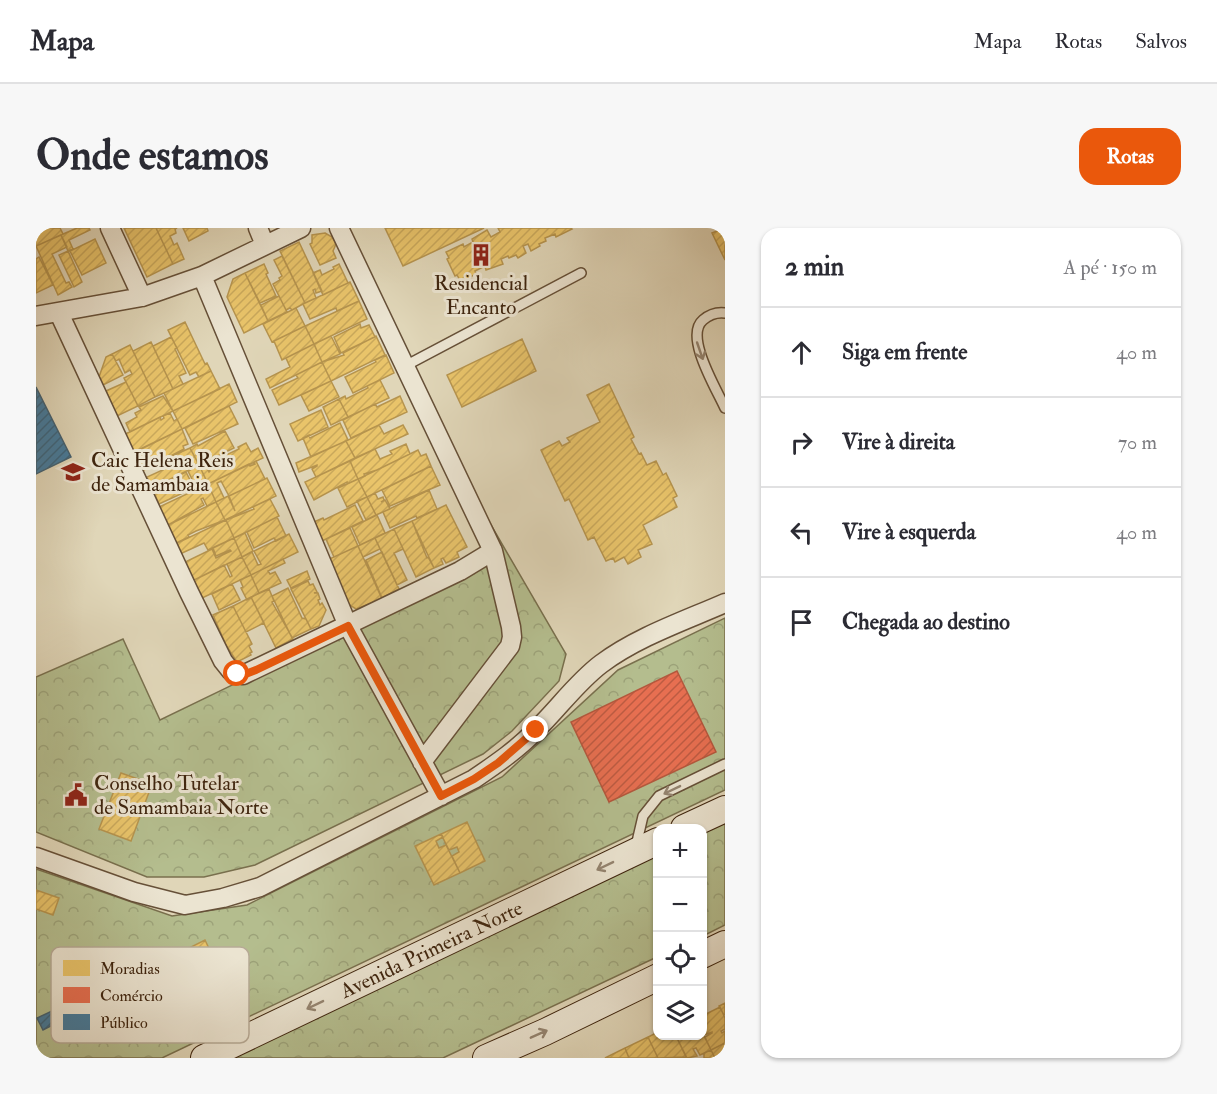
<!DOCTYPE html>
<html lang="pt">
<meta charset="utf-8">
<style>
:root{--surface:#fff;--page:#f7f7f7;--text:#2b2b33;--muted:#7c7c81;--line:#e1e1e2;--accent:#ea580c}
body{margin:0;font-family:"IM FELL Double Pica",serif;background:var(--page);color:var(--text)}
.controls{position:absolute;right:18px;bottom:18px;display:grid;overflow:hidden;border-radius:12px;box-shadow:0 2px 4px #0004}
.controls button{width:54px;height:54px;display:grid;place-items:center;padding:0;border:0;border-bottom:2px solid var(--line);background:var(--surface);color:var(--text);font:30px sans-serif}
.stop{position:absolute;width:18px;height:18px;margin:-14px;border:4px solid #ea580c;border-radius:50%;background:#fff}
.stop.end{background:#ea580c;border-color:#fff;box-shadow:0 2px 6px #0008}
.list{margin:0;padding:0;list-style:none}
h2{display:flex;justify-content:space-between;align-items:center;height:78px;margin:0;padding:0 24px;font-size:26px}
h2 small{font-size:20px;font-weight:400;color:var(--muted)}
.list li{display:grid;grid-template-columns:39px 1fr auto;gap:18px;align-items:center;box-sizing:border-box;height:90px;padding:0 24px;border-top:2px solid var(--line)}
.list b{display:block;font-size:22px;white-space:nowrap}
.list em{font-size:20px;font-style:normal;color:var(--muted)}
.icon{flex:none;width:33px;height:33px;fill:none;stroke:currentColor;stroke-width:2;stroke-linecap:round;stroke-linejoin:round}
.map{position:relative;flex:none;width:689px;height:830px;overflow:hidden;border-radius:18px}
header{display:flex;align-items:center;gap:36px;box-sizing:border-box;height:84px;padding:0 30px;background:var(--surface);border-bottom:2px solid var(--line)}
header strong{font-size:28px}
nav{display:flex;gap:33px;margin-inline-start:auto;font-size:21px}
.intro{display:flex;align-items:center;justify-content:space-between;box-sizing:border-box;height:144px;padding:0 36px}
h1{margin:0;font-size:42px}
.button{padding:15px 27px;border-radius:18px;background:var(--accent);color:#fff;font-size:21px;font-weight:700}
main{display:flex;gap:36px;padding:0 36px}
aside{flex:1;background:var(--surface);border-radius:18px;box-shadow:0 2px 4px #0004}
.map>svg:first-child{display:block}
</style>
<header>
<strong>Mapa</strong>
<nav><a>Mapa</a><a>Rotas</a><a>Salvos</a></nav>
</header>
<div class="intro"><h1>Onde estamos</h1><a class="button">Rotas</a></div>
<main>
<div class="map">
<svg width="689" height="830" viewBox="0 0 689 830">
<defs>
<pattern id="park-crowns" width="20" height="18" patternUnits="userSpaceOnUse" patternTransform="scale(1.5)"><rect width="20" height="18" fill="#b4bd8e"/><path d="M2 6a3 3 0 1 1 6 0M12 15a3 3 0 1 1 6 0" fill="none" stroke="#9ca279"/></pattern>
<pattern id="homes-hatch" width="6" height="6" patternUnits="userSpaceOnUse" patternTransform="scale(1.5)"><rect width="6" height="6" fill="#e9c46a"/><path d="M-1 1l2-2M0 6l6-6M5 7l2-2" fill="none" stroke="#c9a85b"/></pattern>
<pattern id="shops-hatch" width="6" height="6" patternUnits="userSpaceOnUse" patternTransform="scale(1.5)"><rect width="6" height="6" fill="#e76f51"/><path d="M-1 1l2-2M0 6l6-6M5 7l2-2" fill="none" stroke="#bd5b42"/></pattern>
<pattern id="public-hatch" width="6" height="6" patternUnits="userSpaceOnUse" patternTransform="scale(1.5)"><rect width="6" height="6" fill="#457b9d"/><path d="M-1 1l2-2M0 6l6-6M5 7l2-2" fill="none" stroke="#3b657e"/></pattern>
</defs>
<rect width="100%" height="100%" fill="#e0d6b8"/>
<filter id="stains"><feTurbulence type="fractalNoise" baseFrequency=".00333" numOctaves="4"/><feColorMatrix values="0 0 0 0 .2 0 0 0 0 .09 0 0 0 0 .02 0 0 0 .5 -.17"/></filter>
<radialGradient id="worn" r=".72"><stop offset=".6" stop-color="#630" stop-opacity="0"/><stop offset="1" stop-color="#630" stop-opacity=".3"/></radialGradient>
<path fill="url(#park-crowns)" stroke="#79704e" stroke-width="1.5" d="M455 297 530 426 523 453 476 503 447 526 219 637 168 649H111L0 604V449L87 411 124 492 448 335Z
M689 390V562L126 830H0V641L136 688 211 677 466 549 582 442Z
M689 591V697L667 708 666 602Z
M621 624V729L407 830H193Z"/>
<path fill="url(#homes-hatch)" stroke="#b6944e" stroke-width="1.5" d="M0 0H24L27 6 0 18Z
M41 0H53L54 2 33 12 37 21 32 23 25 7Z
M88 0H120L137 36 111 49Z
M120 0H141L139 1 140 5 134 8 138 17 141 15 148 31 137 36Z
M147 0H171L172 3 153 13Z
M349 0H448L367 38Z
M462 0H535L536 1 520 9 519 6 509 10 510 13 503 16 504 18 495 23 492 16 487 18 490 25 482 30 480 27 473 30 472 28 465 31 467 36 450 42 449 38 439 43 440 46 425 54 421 47 419 48 411 31 413 30 410 24 427 16 428 19 437 14 436 11 451 2 455 9 464 4Z
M689 0V32L676 5Z
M289 5 296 9 300 16 297 23 300 30 284 37 274 16 276 15V7Z
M25 7 31 19 16 26 30 55 33 54 36 59 22 67 0 18Z
M59 11 70 35 46 47 34 23Z
M263 14 286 63 280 65 279 61 277 62 280 70 269 75 244 23Z
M32 23 46 54 38 59 23 27Z
M246 28 269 75 256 82 254 80 250 82 237 56 244 52 243 50 246 48 238 32Z
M3 29 17 57 0 65V31Z
M228 36 232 45 230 46 240 68 224 75 209 45Z
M303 36 312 55 287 67 277 45 284 42 286 47 298 41 297 39Z
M209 45 232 93 208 105 191 69 197 51Z
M314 54 323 73 301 83 300 80 274 91 267 76Z
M243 68 251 84 232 93 225 77Z
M323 73 331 91 278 116 269 98Z
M260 80 269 98 236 114 227 96Z
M149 94 169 136 171 135 175 143 163 149 160 144 154 147 132 102Z
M324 96 325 100 333 97 339 109 305 125 298 109Z
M269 98 278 116 246 132 238 113Z
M295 108 304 126 286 134 278 116Z
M340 108 349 127 295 153 286 134 308 127 307 125Z
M135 109 141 120 139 121 150 145 143 148 147 156 137 161 117 118Z
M486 111 500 143 426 179 411 147Z
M115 114 137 161 119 169 97 123Z
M278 116 286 134 234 160 230 151 254 139 250 130Z
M94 117 119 169 102 178 88 150 96 146 94 142 89 145 83 131 80 133 76 126Z
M76 126 87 147 67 157 63 149 70 129Z
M350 127 358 145 317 165 309 149 340 134 339 132Z
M286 134 295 153 243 177 236 162 262 150 260 147Z
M175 143 184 161 137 183 128 165Z
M344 152 353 170 312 189 303 171 309 168 310 171 332 160 331 158Z
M295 153 303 169 273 183 265 167Z
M90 154 102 178 81 188 70 163Z
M193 156 201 174 146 201 137 183Z
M573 156 598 209 595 211 603 226 605 225 611 237 620 233 627 247 630 245 641 268 637 270 641 279 607 297 616 316 602 322 605 329 592 336 588 329 579 334 577 330 570 333 558 309 552 312 533 271 529 273 505 222 523 213 526 218 534 214 531 210 564 194 551 167Z
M127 168 137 183 94 204 90 195 101 189 99 185 105 182 103 179Z
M364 168 371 184 315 210 307 192 339 176 341 179Z
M303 171 312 189 295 197 287 179Z
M193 178 202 196 157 216 149 200Z
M285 182 292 199 262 213 254 196Z
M134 185 138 193 141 191 146 201 96 225 87 207 124 189 125 192 128 190 127 188Z
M304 195 312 212 275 229 267 210 273 207 274 210Z
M343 197 348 206 367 197 372 206 319 230 310 213Z
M146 201 152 216 147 218 148 221 108 242 103 232 101 234 97 225Z
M189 203 198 220 163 237 154 220 161 216 162 218Z
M310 213 319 230 280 249 276 241 281 238V237L263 244 260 235Z
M210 215 215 224 222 220 227 230 172 256 163 237 168 235 173 244 174 243 171 236 203 221 202 219Z
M370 216 374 226 341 242 328 246 329 248 322 251 314 233 339 221 344 231 356 226 354 223Z
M154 220 163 237 116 260 111 249 131 240 127 232Z
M382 222 385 228 390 226 395 238 331 269 322 251Z
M220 233 229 251 193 268 185 253 181 255 188 270 180 274 172 256 213 236 214 238 219 236 218 234Z
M314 233 322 251 311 256V254L278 272 269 254Z
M163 237 172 256 161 261 152 243Z
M395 238 404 257 354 278 346 262Z
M150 244 158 260 123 276 116 260Z
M231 250 240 268 189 292 180 274 192 268 199 283 193 268Z
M322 251 331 269 311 279 302 260Z
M172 256 180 274 171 278 167 270 165 271 168 277 132 297 123 279Z
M393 262 401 281 381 290 380 288 354 300 347 284Z
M339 265 342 271 347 269 348 272 345 274 349 272 354 281 340 287 331 269Z
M331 269 340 287 330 292 321 273Z
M234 271 243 288 198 310 190 292 218 281 217 279Z
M180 274 189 292 160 303 152 307 153 309 138 316 130 298Z
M319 277 327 293 286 313 278 294 287 290 288 292Z
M410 277 431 319 421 324 423 329 410 335 407 330 405 331 407 336 398 340 376 293Z
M341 287 349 305 324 317 316 299Z
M241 289 250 308 240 313 238 310 218 320 211 304Z
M190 292 198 310 172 322 168 315 144 326 139 316Z
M376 293 391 330 392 329 398 340 380 349 358 301Z
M314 300 322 318 298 329 290 311Z
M358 301 367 321 358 325 371 352 361 357 339 310Z
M209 305 217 323 206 329 198 310Z
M253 306 262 324 215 347 206 329 216 324 222 337 225 336 218 323Z
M198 310 206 329 154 354 145 336 176 321 180 330 195 323 194 322 180 328 177 320Z
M339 310 344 321 327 329 322 318Z
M322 318 346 371 320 381 312 376 291 332Z
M346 324 363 361 346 370 330 332Z
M206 329 215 347 164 371 156 353 188 337 194 349 196 348 191 336Z
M247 331 249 335 232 343 234 346 239 344 245 355 223 365 215 347Z
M271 343 274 351 255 360 251 352Z
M215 347 223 365 211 372 205 360 207 359 204 352Z
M272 353 274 357 277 356 281 364 278 365H282L284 371 282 372 284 377 286 375 290 382 283 398 275 401 255 361Z
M196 356 204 372 183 382 176 366Z
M252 360 266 390 270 391 275 401 256 410 236 368Z
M233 361 238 373 236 374 257 411 240 420 215 369Z
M215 369 228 395 210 404 197 378Z
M197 378 216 416 213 418 216 424 214 425 215 427 201 434 190 417 177 387Z
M85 545 116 556 95 613 63 601Z
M431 594 449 633 424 645 416 628 423 624 421 619 413 622 405 606Z
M405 606 407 609 400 613 403 620 410 617 424 645 398 657 379 618Z
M0 662 23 670 17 687 0 681Z
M169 712 177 729 172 731 177 743 182 740 191 757 139 783 130 766 135 764 130 752 125 754 117 738 135 729 139 737 155 729 151 721Z
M689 775V786L688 787 683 778Z
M684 779 689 790V801L685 803 686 805 689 803V815L675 822 669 809 676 805V804L668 807 666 788Z
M622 804V808H640L650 829 622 830 612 809Z
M666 804 675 822 664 827 660 820 657 821 661 828 651 830 640 808H666Z
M612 809 622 830H593L589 820Z
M689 815V830H679L675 822Z
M589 820 593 830H569Z
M675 822 679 830H668V825Z"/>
<path fill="url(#shops-hatch)" stroke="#b4583d" stroke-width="1.5" d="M641 443 680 524 573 574 535 494Z"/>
<path fill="url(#public-hatch)" stroke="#436172" stroke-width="1.5" d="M0 159 35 229 0 246Z
M33 775 38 786 7 802 1 790Z"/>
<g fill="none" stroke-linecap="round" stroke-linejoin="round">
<g stroke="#665038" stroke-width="12">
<path id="service" d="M689 85C681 84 674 86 667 92 648 108 680 160 689 180
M369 138 545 45
M600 618 607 588 623 568 689 536"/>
</g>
<g stroke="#665038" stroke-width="21">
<path id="minor" d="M74 0 106 69
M222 0 229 17
M166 48 312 398 405 568
M23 85 153 364 187 433 195 443 207 447 211 445 424 343 457 323 303 0
M0 88 106 69 166 48 265 0
M386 534 474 418 476 409 475 399 457 323
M0 629 98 664 149 677 187 670 224 659 438 551C460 536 482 521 500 502 522 481 540 455 565 436 601 409 648 393 689 375"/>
</g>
<g stroke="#3e240e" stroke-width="28">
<g id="secondary">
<path d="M648 600 689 581"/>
<path d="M666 727 689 716"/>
<path id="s1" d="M168 830 622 613"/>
<path d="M450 830 509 804 622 749"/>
</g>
</g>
<use href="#service" stroke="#ebe4d1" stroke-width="9"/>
<use href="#minor" stroke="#ebe4d1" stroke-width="18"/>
<use href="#secondary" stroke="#ebe4d1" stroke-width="26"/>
</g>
<defs><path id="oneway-shaft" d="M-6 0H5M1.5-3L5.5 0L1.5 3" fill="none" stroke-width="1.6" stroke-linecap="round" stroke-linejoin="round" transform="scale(1.5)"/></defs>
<g stroke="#948470">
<use href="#oneway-shaft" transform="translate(664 123) rotate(71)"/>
<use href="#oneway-shaft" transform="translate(636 562) rotate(154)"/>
<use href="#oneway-shaft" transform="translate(569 638) rotate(154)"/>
<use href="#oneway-shaft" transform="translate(279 777) rotate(154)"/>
<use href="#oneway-shaft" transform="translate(503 806) rotate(-24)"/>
</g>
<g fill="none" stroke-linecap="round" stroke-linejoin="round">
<path stroke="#ea580c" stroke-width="8" d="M201 446 207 447 220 442 312 398 405 568 438 551 462 535 500 502"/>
</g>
<defs>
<g id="building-bare" transform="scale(1.8)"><path d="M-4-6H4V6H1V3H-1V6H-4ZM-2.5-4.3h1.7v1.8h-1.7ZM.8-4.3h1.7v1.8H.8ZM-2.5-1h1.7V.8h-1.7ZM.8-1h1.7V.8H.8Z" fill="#8f2418" stroke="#ebe4d1" stroke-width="2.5" paint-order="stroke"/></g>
<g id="school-bare" transform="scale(1.8)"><path d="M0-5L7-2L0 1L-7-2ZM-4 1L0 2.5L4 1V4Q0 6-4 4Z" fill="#8f2418" stroke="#ebe4d1" stroke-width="2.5" paint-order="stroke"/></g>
<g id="civic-bare" transform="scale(1.8)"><path d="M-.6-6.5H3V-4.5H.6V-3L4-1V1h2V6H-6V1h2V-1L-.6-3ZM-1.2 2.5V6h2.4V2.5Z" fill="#8f2418" stroke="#ebe4d1" stroke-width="2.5" paint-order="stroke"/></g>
</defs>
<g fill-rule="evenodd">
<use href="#building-bare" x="445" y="27"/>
<use href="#school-bare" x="37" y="244"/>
<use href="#civic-bare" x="40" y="567"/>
</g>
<g text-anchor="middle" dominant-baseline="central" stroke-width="6" stroke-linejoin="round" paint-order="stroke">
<g font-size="21" fill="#3e240e" stroke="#ebe4d1" text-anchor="start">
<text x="445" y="55" text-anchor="middle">Residencial<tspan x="445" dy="24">Encanto</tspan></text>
<text x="55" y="232">Caic Helena Reis<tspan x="55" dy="24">de Samambaia</tspan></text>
<text x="58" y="555">Conselho Tutelar<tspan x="58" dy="24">de Samambaia Norte</tspan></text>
</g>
<g font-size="21" fill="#3e240e" stroke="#ebe4d1">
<text stroke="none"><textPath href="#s1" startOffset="252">Avenida Primeira Norte</textPath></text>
</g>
</g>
<rect x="15" y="719" width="198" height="96" rx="9" fill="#ebe4d1" stroke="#b7aa96" stroke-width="1.5"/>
<rect x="27" y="732" width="27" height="16" fill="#e9c46a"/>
<rect x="27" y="759" width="27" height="16" fill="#e76f51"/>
<rect x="27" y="786" width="27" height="16" fill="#457b9d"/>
<g font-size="16" fill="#3e240e">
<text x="64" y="746">Moradias</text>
<text x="64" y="773">Comércio</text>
<text x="64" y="800">Público</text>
</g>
<rect width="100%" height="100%" filter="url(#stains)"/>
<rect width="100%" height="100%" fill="url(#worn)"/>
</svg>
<div class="controls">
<button>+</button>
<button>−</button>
<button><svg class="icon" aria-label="locate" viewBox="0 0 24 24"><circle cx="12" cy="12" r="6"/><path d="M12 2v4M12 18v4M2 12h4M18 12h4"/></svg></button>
<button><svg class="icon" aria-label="layers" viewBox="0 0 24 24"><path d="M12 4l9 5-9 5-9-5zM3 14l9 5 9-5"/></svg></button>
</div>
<div class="stop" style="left:201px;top:446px"></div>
<div class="stop end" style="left:500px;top:502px"></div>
</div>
<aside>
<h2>2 min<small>A pé · 150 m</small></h2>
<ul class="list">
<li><svg class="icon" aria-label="ahead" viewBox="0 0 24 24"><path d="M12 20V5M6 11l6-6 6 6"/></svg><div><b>Siga em frente</b></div><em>40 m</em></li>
<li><svg class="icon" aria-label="right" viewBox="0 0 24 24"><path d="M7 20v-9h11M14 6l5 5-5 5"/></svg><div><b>Vire à direita</b></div><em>70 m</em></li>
<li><svg class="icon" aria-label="left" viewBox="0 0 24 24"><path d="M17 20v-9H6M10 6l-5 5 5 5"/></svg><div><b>Vire à esquerda</b></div><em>40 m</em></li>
<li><svg class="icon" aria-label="arrive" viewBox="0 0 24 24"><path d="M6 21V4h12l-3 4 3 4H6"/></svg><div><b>Chegada ao destino</b></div></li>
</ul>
</aside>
</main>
